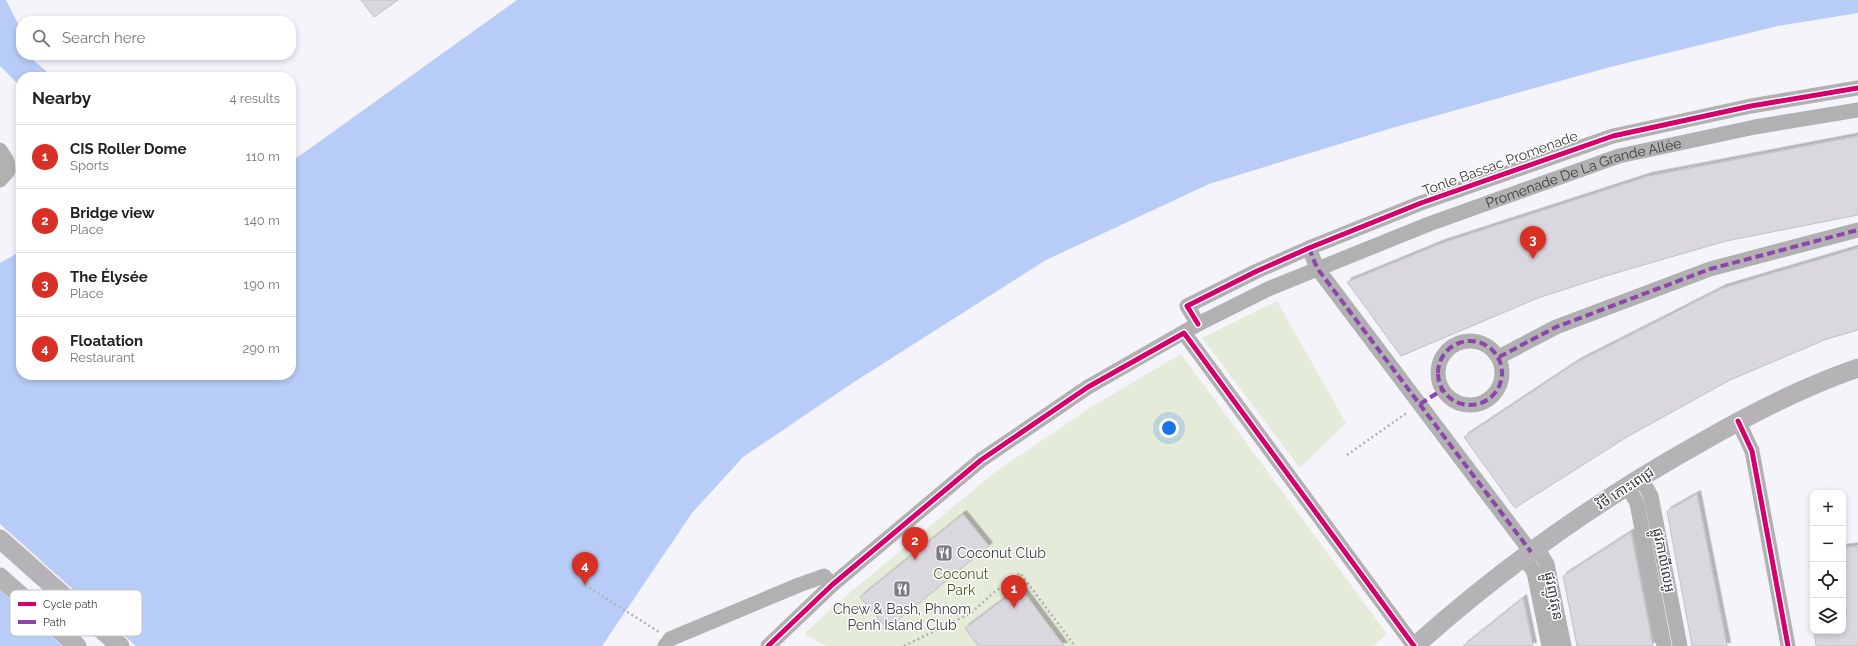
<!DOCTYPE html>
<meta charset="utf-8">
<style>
:root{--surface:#fff;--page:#f2f2f2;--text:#222;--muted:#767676;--line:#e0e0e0;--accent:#d93025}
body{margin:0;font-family:Raleway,"Noto Sans Khmer",sans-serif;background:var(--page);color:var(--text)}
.controls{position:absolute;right:12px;bottom:12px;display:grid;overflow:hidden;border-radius:8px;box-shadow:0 2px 6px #0003}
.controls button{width:36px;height:36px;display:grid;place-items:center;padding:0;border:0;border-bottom:1px solid var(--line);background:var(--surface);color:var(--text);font:20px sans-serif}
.you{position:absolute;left:1169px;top:428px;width:14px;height:14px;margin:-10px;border:3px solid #fff;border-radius:50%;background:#1a73e8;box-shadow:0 0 0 6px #1a73e833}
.badge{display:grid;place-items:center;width:26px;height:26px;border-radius:50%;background:var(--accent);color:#fff;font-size:13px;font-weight:700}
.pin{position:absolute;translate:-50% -33px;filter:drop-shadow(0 1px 2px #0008)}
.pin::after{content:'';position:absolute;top:21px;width:14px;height:12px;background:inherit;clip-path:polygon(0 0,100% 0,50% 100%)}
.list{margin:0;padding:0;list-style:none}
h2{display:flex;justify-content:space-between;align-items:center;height:52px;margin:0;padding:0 16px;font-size:17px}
h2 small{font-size:13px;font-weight:400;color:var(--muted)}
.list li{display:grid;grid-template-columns:26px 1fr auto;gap:12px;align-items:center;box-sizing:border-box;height:64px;padding:0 16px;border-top:1px solid var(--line)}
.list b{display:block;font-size:15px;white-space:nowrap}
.list p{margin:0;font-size:13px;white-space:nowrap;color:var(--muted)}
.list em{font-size:13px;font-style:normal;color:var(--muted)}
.icon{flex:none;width:22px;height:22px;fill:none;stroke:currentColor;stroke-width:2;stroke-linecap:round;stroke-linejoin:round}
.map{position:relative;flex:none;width:1858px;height:646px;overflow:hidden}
.search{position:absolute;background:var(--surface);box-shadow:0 2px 6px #0003;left:16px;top:16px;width:280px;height:44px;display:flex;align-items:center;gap:10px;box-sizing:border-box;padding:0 14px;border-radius:16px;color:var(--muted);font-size:15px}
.panel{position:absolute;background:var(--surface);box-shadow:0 2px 6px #0003;left:16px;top:72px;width:280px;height:308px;border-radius:16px}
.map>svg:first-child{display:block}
</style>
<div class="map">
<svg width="1858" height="646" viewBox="0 0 1858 646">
<defs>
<filter id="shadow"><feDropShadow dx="3.5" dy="-3.5" stdDeviation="0" flood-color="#0004"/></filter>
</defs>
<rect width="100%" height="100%" fill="#f6f4fb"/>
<path fill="#e4ebd8" d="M1277 301 1346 423 1300 468 1202 338Z
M1181 354 1387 634 1374 646H826L804 634 834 606 995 472 1096 404Z"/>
<path fill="#b7ccf6" d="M0 0H6L21 30V55H31L32 59 53 77H21V87L0 66Z
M517 0H1858V13L1778 26 1610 67 1392 128 1209 184 1046 260 854 382 743 457 692 513 602 646H0V263L21 251V375H291V162Z"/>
<path fill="#f6f4fb" d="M0 524 136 646H62L0 590Z"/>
<path fill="#dad8de" stroke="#c2c0c6" filter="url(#shadow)" d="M361 0H398L374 17Z
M1858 136V215L1726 241 1609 275 1538 298 1401 356 1347 282 1442 243 1649 176Z
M1858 248V330L1827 339 1730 380 1627 437 1515 508 1464 437 1577 362 1723 288Z
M1697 494 1727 646H1692L1667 511Z
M963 514 989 546 887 629 860 597Z
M1631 532 1653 646H1577L1563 576Z
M1858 546V646H1816L1814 631H1843V615H1847L1843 588V548Z
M1020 587 1064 646H978L965 628Z
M1523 598 1533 646H1463Z"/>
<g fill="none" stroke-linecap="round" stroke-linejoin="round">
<path stroke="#b2b2b4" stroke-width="2.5" stroke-dasharray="2 3" stroke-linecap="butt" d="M1347 455 1408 412
M585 585 659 632
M904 646 971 613 992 594 1020 573 1075 646"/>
<g stroke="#b0b1b0" stroke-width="15">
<path d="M0 150 7 161 8 171 0 180"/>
<path d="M1309 248 1317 268 1531 552"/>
<path d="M1198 324 1187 306 1257 271 1309 248 1421 203 1613 136 1751 106 1858 88"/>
<path d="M1184 333 1414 646"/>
<circle cx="1470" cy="373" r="32"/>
<path d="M1499 357 1556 327 1710 269 1858 230"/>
<path d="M1738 421 1752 451 1788 646"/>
<path d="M1640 477 1651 496 1680 646"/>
<path d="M1627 486 1637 503 1664 646"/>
<path d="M1537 548 1547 564 1564 646"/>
<path d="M1524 557 1534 572 1549 646"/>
<path d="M665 646 670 639 799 585 824 576 832 585"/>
<path id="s1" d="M768 646 832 585 981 460 1088 387 1198 324 1268 289 1429 224 1619 156 1755 127 1858 110"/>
</g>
<path stroke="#b5b3b5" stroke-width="19" d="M0 539 120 646
M0 577 77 646
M1415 646C1502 568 1598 500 1700 443 1750 414 1803 387 1858 368"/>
<path stroke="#8e44ad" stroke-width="4" stroke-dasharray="8 4" stroke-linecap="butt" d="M1309 248 1317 268 1531 552
M1438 373a32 32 0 1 1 64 0a32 32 0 1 1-64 0Z
M1499 357 1556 327 1710 269 1858 230
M1420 404 1442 390"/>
<g stroke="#fff" stroke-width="8">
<path id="cycleway" d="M1198 324 1187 306 1257 271 1309 248 1421 203 1613 136 1751 106 1858 88
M1738 421 1752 451 1788 646
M768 646 832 585 981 460 1088 387 1184 333 1414 646"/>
</g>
<use href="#cycleway" stroke="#d6006c" stroke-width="5"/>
</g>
<defs>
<g id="restaurant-square" transform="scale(0.9)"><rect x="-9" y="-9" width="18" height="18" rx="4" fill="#7d7b81" stroke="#fff"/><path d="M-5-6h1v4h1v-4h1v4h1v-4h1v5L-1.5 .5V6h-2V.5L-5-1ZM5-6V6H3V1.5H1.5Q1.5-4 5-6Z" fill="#fff"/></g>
</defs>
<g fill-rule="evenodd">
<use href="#restaurant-square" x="944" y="553"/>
<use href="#restaurant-square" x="902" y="589"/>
</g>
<g text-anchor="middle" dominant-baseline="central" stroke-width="3" stroke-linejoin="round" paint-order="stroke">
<g font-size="14" fill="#3c3a40" stroke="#fff">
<text transform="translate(1500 163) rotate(-20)">Tonle Bassac Promenade</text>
<text stroke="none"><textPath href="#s1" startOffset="954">Promenade De La Grande Allée</textPath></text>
<text transform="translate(1625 488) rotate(-33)">វិថី កោះពេជ្រ</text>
<text transform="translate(1664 560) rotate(79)">ផ្លូវកាលីលេអូ</text>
<text transform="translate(1554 596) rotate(79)">ផ្លូវញូវតុន</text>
</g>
<g font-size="14" fill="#3c3a40" stroke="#fff" text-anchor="start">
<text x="957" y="553">Coconut Club</text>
<text x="902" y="609" text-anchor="middle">Chew &amp; Bash, Phnom<tspan x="902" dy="16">Penh Island Club</tspan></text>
</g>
<g font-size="14" fill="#495d19" stroke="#fff">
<text x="961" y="574">Coconut<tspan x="961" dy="16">Park</tspan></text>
</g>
</g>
<rect x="10" y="590" width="132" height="46" rx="6" fill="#fff" stroke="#c4c4c6" stroke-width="1"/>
<rect x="18" y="602" width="18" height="4" fill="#d6006c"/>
<rect x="18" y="620" width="18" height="4" fill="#8e44ad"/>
<g font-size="11" fill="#3c3a40">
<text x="43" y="608">Cycle path</text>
<text x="43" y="626">Path</text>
</g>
</svg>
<div class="controls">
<button>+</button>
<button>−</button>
<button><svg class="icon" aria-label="locate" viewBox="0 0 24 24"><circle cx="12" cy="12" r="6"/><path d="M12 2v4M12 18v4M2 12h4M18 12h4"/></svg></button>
<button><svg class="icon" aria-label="layers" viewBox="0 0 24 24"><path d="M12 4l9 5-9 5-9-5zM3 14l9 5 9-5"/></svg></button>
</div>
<div class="you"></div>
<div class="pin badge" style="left:1014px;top:608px">1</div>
<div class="pin badge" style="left:915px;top:560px">2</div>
<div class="pin badge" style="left:1533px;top:259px">3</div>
<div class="pin badge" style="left:585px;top:585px">4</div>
<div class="search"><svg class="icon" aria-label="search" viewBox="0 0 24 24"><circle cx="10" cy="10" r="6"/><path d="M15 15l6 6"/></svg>Search here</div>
<section class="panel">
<h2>Nearby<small>4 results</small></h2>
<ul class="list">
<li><span class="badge">1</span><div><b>CIS Roller Dome</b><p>Sports</p></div><em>110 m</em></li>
<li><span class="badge">2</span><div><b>Bridge view</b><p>Place</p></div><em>140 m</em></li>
<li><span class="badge">3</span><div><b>The Élysée</b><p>Place</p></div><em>190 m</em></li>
<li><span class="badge">4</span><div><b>Floatation</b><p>Restaurant</p></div><em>290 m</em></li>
</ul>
</section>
</div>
